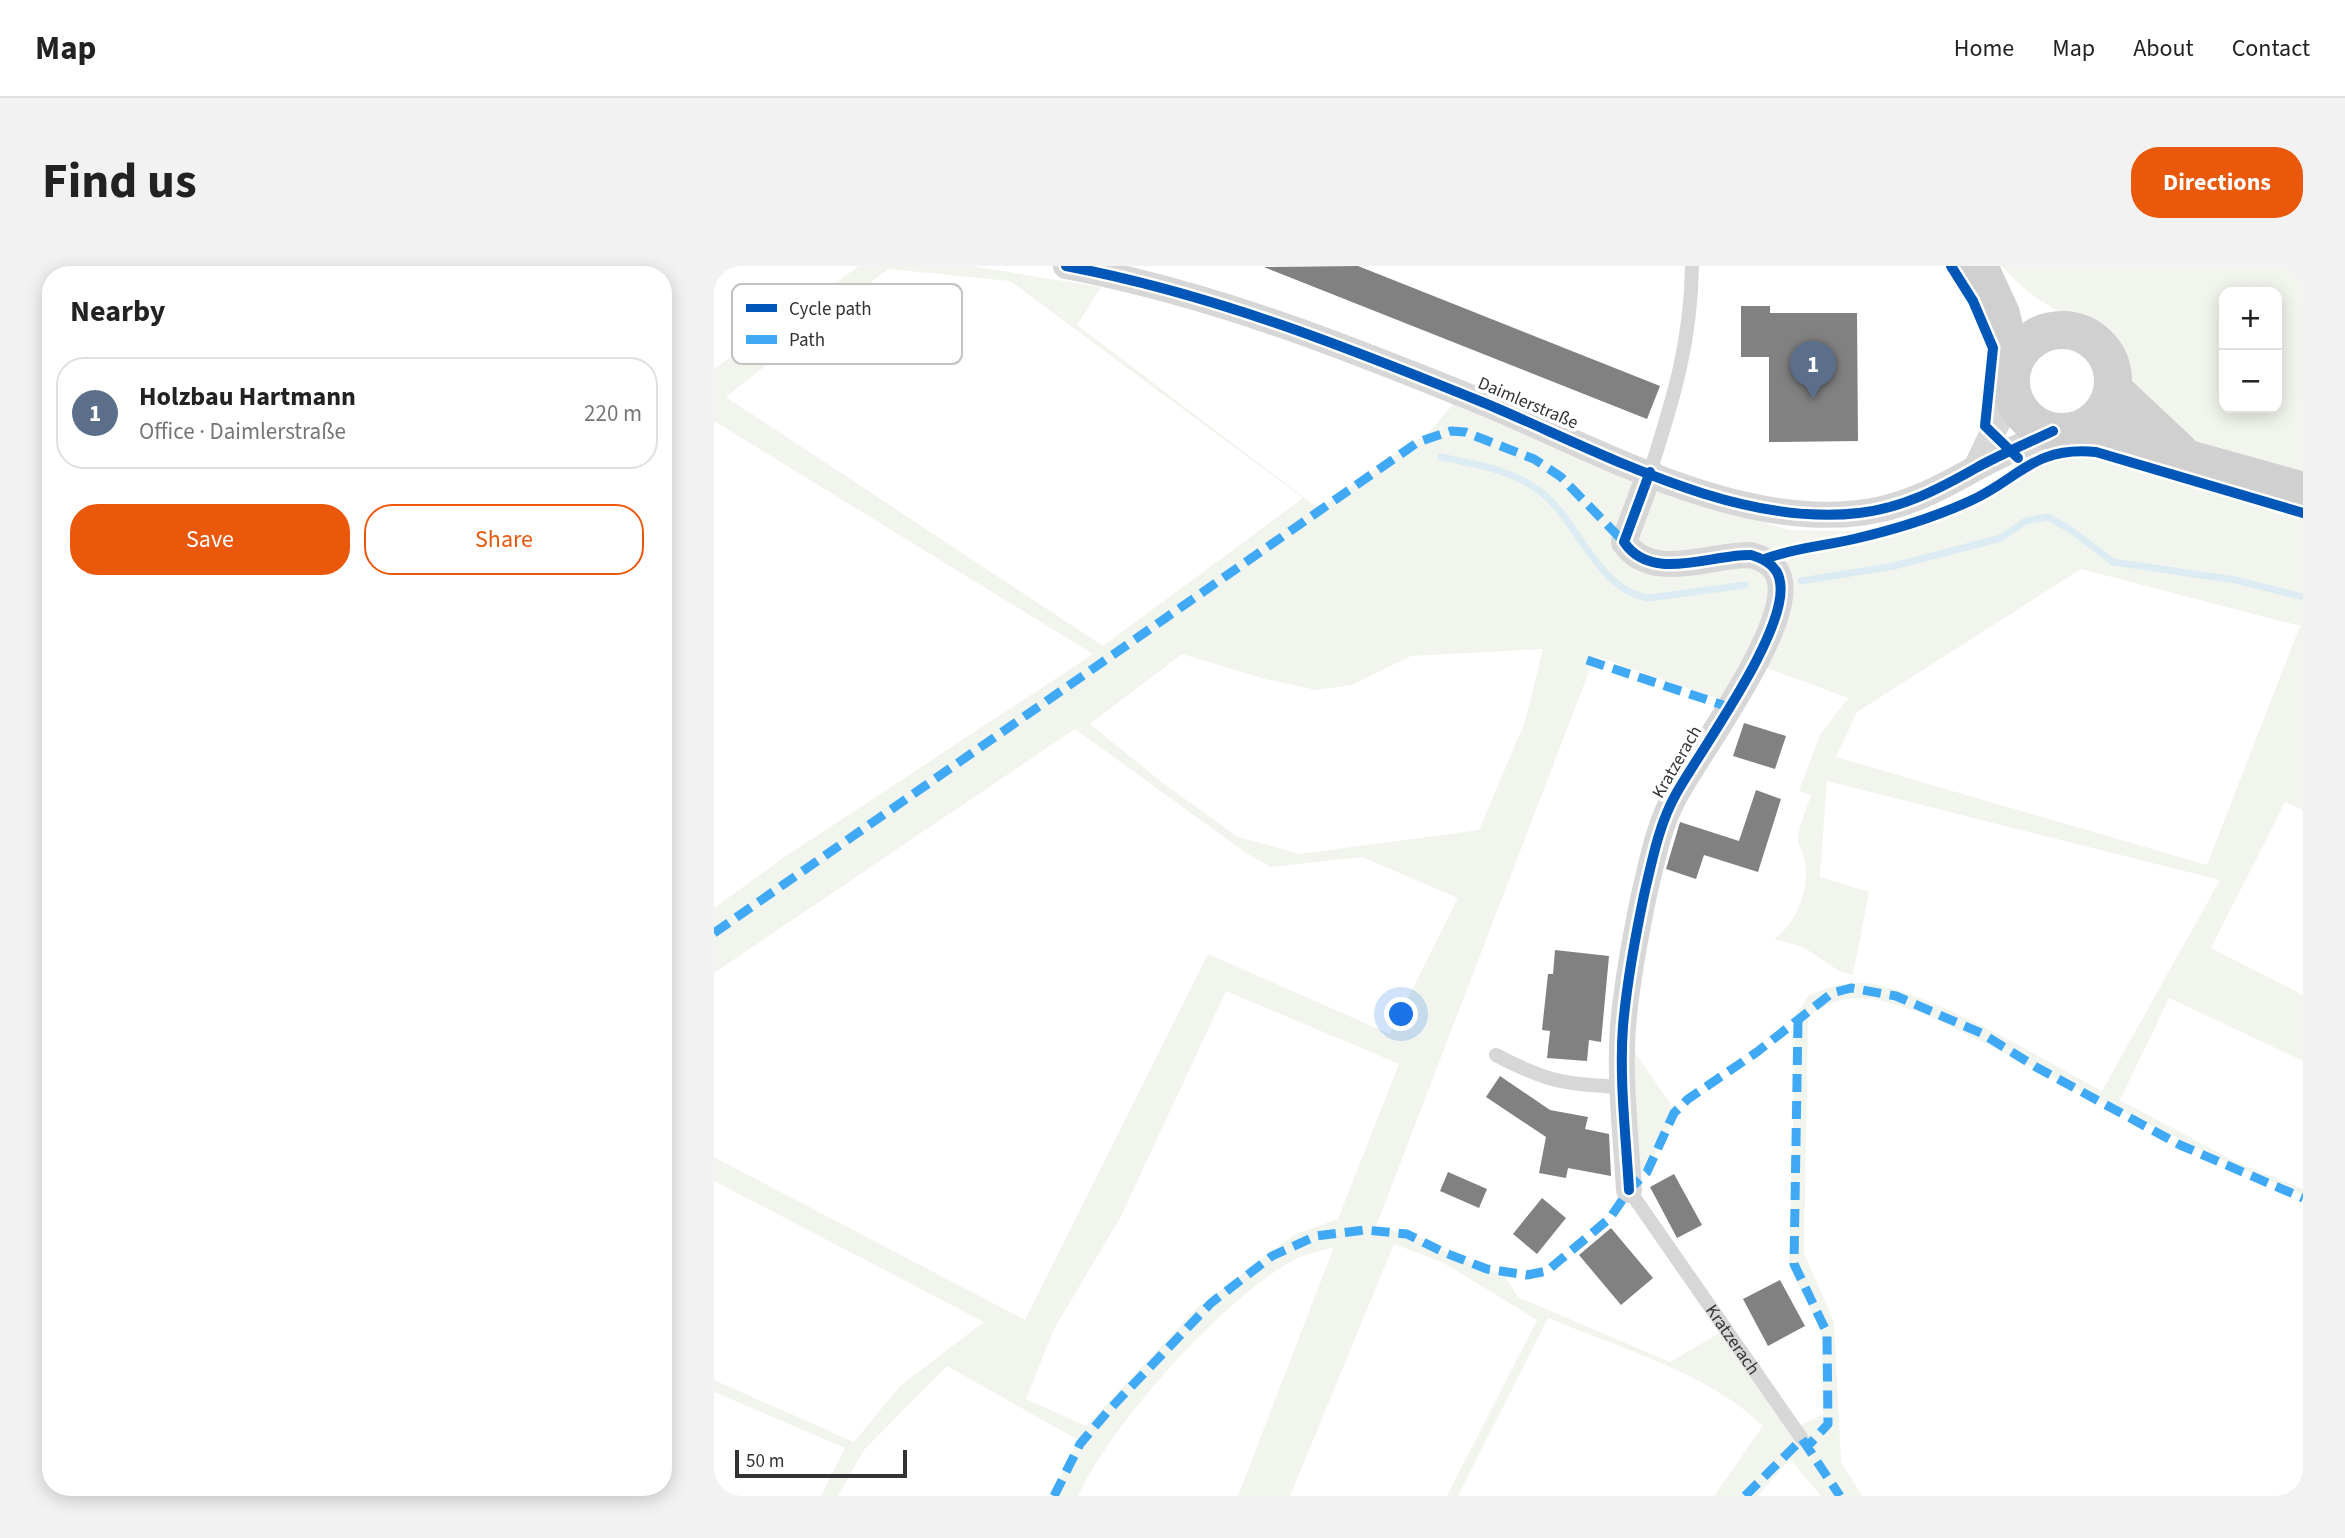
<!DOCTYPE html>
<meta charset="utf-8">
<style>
:root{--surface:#fff;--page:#f2f2f2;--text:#222;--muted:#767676;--line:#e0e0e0;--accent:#ea580c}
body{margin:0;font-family:"Source Sans 3",sans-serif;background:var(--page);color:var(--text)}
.controls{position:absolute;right:21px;top:21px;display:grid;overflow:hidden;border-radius:14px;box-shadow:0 4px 18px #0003}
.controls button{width:63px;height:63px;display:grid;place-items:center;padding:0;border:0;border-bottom:2px solid var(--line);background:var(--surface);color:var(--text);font:35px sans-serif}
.scale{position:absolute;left:21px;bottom:18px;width:172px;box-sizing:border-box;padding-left:7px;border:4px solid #333;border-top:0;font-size:19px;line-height:24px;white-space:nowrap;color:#333;-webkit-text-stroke:5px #fff;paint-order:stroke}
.you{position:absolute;left:688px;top:749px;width:24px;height:24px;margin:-18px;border:5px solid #fff;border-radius:50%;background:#1a73e8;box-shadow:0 0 0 10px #1a73e833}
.badge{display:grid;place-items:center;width:46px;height:46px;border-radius:50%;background:var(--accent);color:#fff;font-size:23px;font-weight:700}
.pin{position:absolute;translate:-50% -58px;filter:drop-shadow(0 2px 4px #0008)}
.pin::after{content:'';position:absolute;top:37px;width:24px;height:21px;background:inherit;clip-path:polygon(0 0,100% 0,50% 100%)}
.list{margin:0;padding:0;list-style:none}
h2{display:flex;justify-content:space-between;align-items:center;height:91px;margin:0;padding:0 28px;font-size:30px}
h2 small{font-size:23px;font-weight:400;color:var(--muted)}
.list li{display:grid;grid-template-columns:46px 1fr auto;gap:21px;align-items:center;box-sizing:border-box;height:112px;margin:0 14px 14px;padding:0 14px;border:2px solid var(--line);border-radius:28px}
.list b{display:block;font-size:26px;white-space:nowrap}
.list p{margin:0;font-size:23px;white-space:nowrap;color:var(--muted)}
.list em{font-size:23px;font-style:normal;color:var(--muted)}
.actions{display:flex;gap:14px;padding:21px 28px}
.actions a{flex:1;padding:16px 0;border:2px solid var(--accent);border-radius:28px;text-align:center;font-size:24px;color:var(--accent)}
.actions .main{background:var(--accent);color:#fff}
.map{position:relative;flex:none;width:1589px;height:1230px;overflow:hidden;border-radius:28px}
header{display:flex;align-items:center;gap:42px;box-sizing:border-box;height:98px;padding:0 35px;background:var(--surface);border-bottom:2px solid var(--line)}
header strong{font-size:33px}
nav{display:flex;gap:38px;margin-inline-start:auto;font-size:24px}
.intro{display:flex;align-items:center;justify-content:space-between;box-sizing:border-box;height:168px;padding:0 42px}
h1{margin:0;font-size:49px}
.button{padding:18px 32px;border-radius:28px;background:var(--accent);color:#fff;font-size:24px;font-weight:700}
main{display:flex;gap:42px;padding:0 42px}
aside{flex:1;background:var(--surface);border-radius:28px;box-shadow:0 4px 18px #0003}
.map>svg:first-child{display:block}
</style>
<header>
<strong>Map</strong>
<nav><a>Home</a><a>Map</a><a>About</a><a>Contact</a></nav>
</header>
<div class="intro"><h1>Find us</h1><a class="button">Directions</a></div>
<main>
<aside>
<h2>Nearby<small></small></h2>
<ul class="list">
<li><span class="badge" style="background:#5c6f8a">1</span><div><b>Holzbau Hartmann</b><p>Office · Daimlerstraße</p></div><em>220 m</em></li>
</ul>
<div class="actions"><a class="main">Save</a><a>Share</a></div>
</aside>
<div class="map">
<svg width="1589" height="1230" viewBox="0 0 1589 1230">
<rect width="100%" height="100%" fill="#fff"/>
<path fill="#f1f5ed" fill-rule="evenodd" d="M145 0H257L387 21 363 59 605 243 716 165 741 136 1024 248 1075 264 1192 266 1261 241 1328 200 1357 191 1388 194 1589 255V544L1571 536 1497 682 1589 729V795L1455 732 1406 834 1520 895 1589 923V929L1514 897 1213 749C1167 734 1137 719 1094 751L1090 987 1120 1056 1127 1196 1148 1230H1107L1076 1193 1044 1230H1000L1049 1160C993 1106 905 1082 834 1052L744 1230H733L823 1054 728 996 680 978 576 1230H524L620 981C609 984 595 987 584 992 512 1028 398 1157 364 1230H338L364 1174 233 1100 150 1184 124 1230H107L131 1182 0 1126V1114L140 1176 187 1119 270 1056 0 915V891L311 1054 494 688 676 768 744 632 648 591 557 601 532 587 361 463 0 707V642L69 592 379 388 0 155V103ZM174 3 296 15 589 232 389 380 12 131ZM1367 303 1586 360 1493 599 1122 491 1143 446ZM829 383 811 456 765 564 586 588 524 571 449 517 376 458 468 388 551 413 602 424 638 419 697 390ZM881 390 1011 435 1034 395 1134 432 1106 469 1085 525 1097 529C1093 542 1086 557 1084 571 1083 578 1088 584 1090 591 1097 620 1084 656 1060 673L1089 681 1125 705 1139 709 1155 626 1106 611 1113 515 1506 614 1388 825C1333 796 1195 711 1137 717 1122 718 1108 724 1095 729L1082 749 1075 1000 1108 1067 1109 1149 1080 1162 1012 1063 956 1096 804 1031 790 1009 731 985 697 967 661 963ZM512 725 685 798 624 953 580 969 482 1043 372 1160 312 1133 340 1063 406 952Z
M1288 0H1589V211L1502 185 1474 172 1415 121C1414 90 1401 63 1370 52 1362 49 1352 50 1344 45 1324 35 1302 17 1288 0ZM1510 26H1563V142H1510Z
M914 776 964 849 947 880 922 916Z"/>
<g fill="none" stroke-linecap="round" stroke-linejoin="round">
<path stroke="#ddebf3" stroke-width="7" d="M727 191C762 198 798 204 827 226 865 256 883 324 935 332L1031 319
M1087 315 1180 300 1287 272 1312 255 1334 251 1357 264 1399 296 1521 314 1589 331"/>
</g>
<path fill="#818181" d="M644 0 946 120 933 153 550 1Z
M1027 40H1056V47H1143L1144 175 1055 176V91H1027Z
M1030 457 1072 470 1061 503 1019 490Z
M1042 524 1067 533 1044 606 990 589 982 613 952 603 966 556 1025 575Z
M841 684 895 690 887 776 875 774 873 795 833 792 836 765 828 764 834 708H839Z
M786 810 836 844 874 851 871 863 895 868 897 910 854 902 852 912 825 907 832 871 772 831Z
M734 906 773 923 765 942 726 925Z
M960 908 988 959 963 972 936 921Z
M828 932 852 952 823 988 799 968Z
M897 962 939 1012 907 1039 865 989Z
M1066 1014 1091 1060 1054 1080 1029 1033Z"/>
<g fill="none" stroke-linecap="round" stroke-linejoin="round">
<g stroke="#d7d7d7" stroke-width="14">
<path d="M936 206C959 134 977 77 978 0"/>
<path d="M782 789C835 817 851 818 910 821"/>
<path id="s1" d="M915 924 1088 1173"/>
</g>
<path stroke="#d7d7d7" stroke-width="26" d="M352 0C499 28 630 80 768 136 882 183 1019 262 1145 247 1189 242 1225 223 1262 202 1287 188 1314 177 1339 165
M1262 202 1297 128
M915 924C912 870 905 814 909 760 913 715 921 672 930 629 938 595 945 558 962 528 987 483 1075 364 1066 316 1064 300 1051 293 1037 289 997 288 937 317 910 276L936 206"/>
<path stroke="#d0d0d0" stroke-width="38" d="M1265 0 1287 48 1299 98
M1297 115a51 51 0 1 1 102 0a51 51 0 1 1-102 0Z
M1399 123 1466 186
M1367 163 1589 225"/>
<path stroke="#3fa9f5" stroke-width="9" stroke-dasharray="18 9" stroke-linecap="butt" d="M873 394 1015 441
M0 667 704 176 737 165 751 166 820 193 847 211 910 276
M1084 754 1080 998 1113 1067 1114 1158 1093 1181
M340 1230 366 1178 395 1144 497 1037 558 990 602 970 651 964 693 968 729 986 773 1003 813 1009 833 1005 896 952 915 924 933 906 960 847 974 833 1043 786 1118 727 1137 722 1182 730 1267 767 1322 801 1466 879 1589 932
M1031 1230 1088 1173 1126 1230"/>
<g stroke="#fff" stroke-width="15">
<path id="cycleway" d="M352 0C499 28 630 80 768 136 882 183 1019 262 1145 247 1189 242 1225 223 1262 202 1287 188 1314 177 1339 165
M1237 0 1259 35 1279 82 1271 160 1304 192
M1051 293C1079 282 1110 280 1140 273 1179 264 1219 252 1256 235 1305 213 1319 180 1382 186L1589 247
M915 924C912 870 905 814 909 760 913 715 921 672 930 629 938 595 945 558 962 528 987 483 1075 364 1066 316 1064 300 1051 293 1037 289 997 288 937 317 910 276L936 206"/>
</g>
<use href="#cycleway" stroke="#0057b8" stroke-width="10"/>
</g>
<g text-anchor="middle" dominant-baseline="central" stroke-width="7" stroke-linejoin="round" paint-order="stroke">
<g font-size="18" fill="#333" stroke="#fff">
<text transform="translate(814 137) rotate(23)">Daimlerstraße</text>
<text transform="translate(963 496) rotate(-60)">Kratzerach</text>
<text stroke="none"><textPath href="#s1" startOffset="182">Kratzerach</textPath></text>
</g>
</g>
<rect x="18" y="18" width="230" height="80" rx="10" fill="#fff" stroke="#c2c2c2" stroke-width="2"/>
<rect x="32" y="38" width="31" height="8" fill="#0057b8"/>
<rect x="32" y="69" width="31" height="9" fill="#3fa9f5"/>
<g font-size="19" fill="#333">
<text x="75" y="49">Cycle path</text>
<text x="75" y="80">Path</text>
</g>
</svg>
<div class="controls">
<button>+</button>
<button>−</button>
</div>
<div class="scale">50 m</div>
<div class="you"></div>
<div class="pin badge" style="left:1099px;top:133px;background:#5c6f8a">1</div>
</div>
</main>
